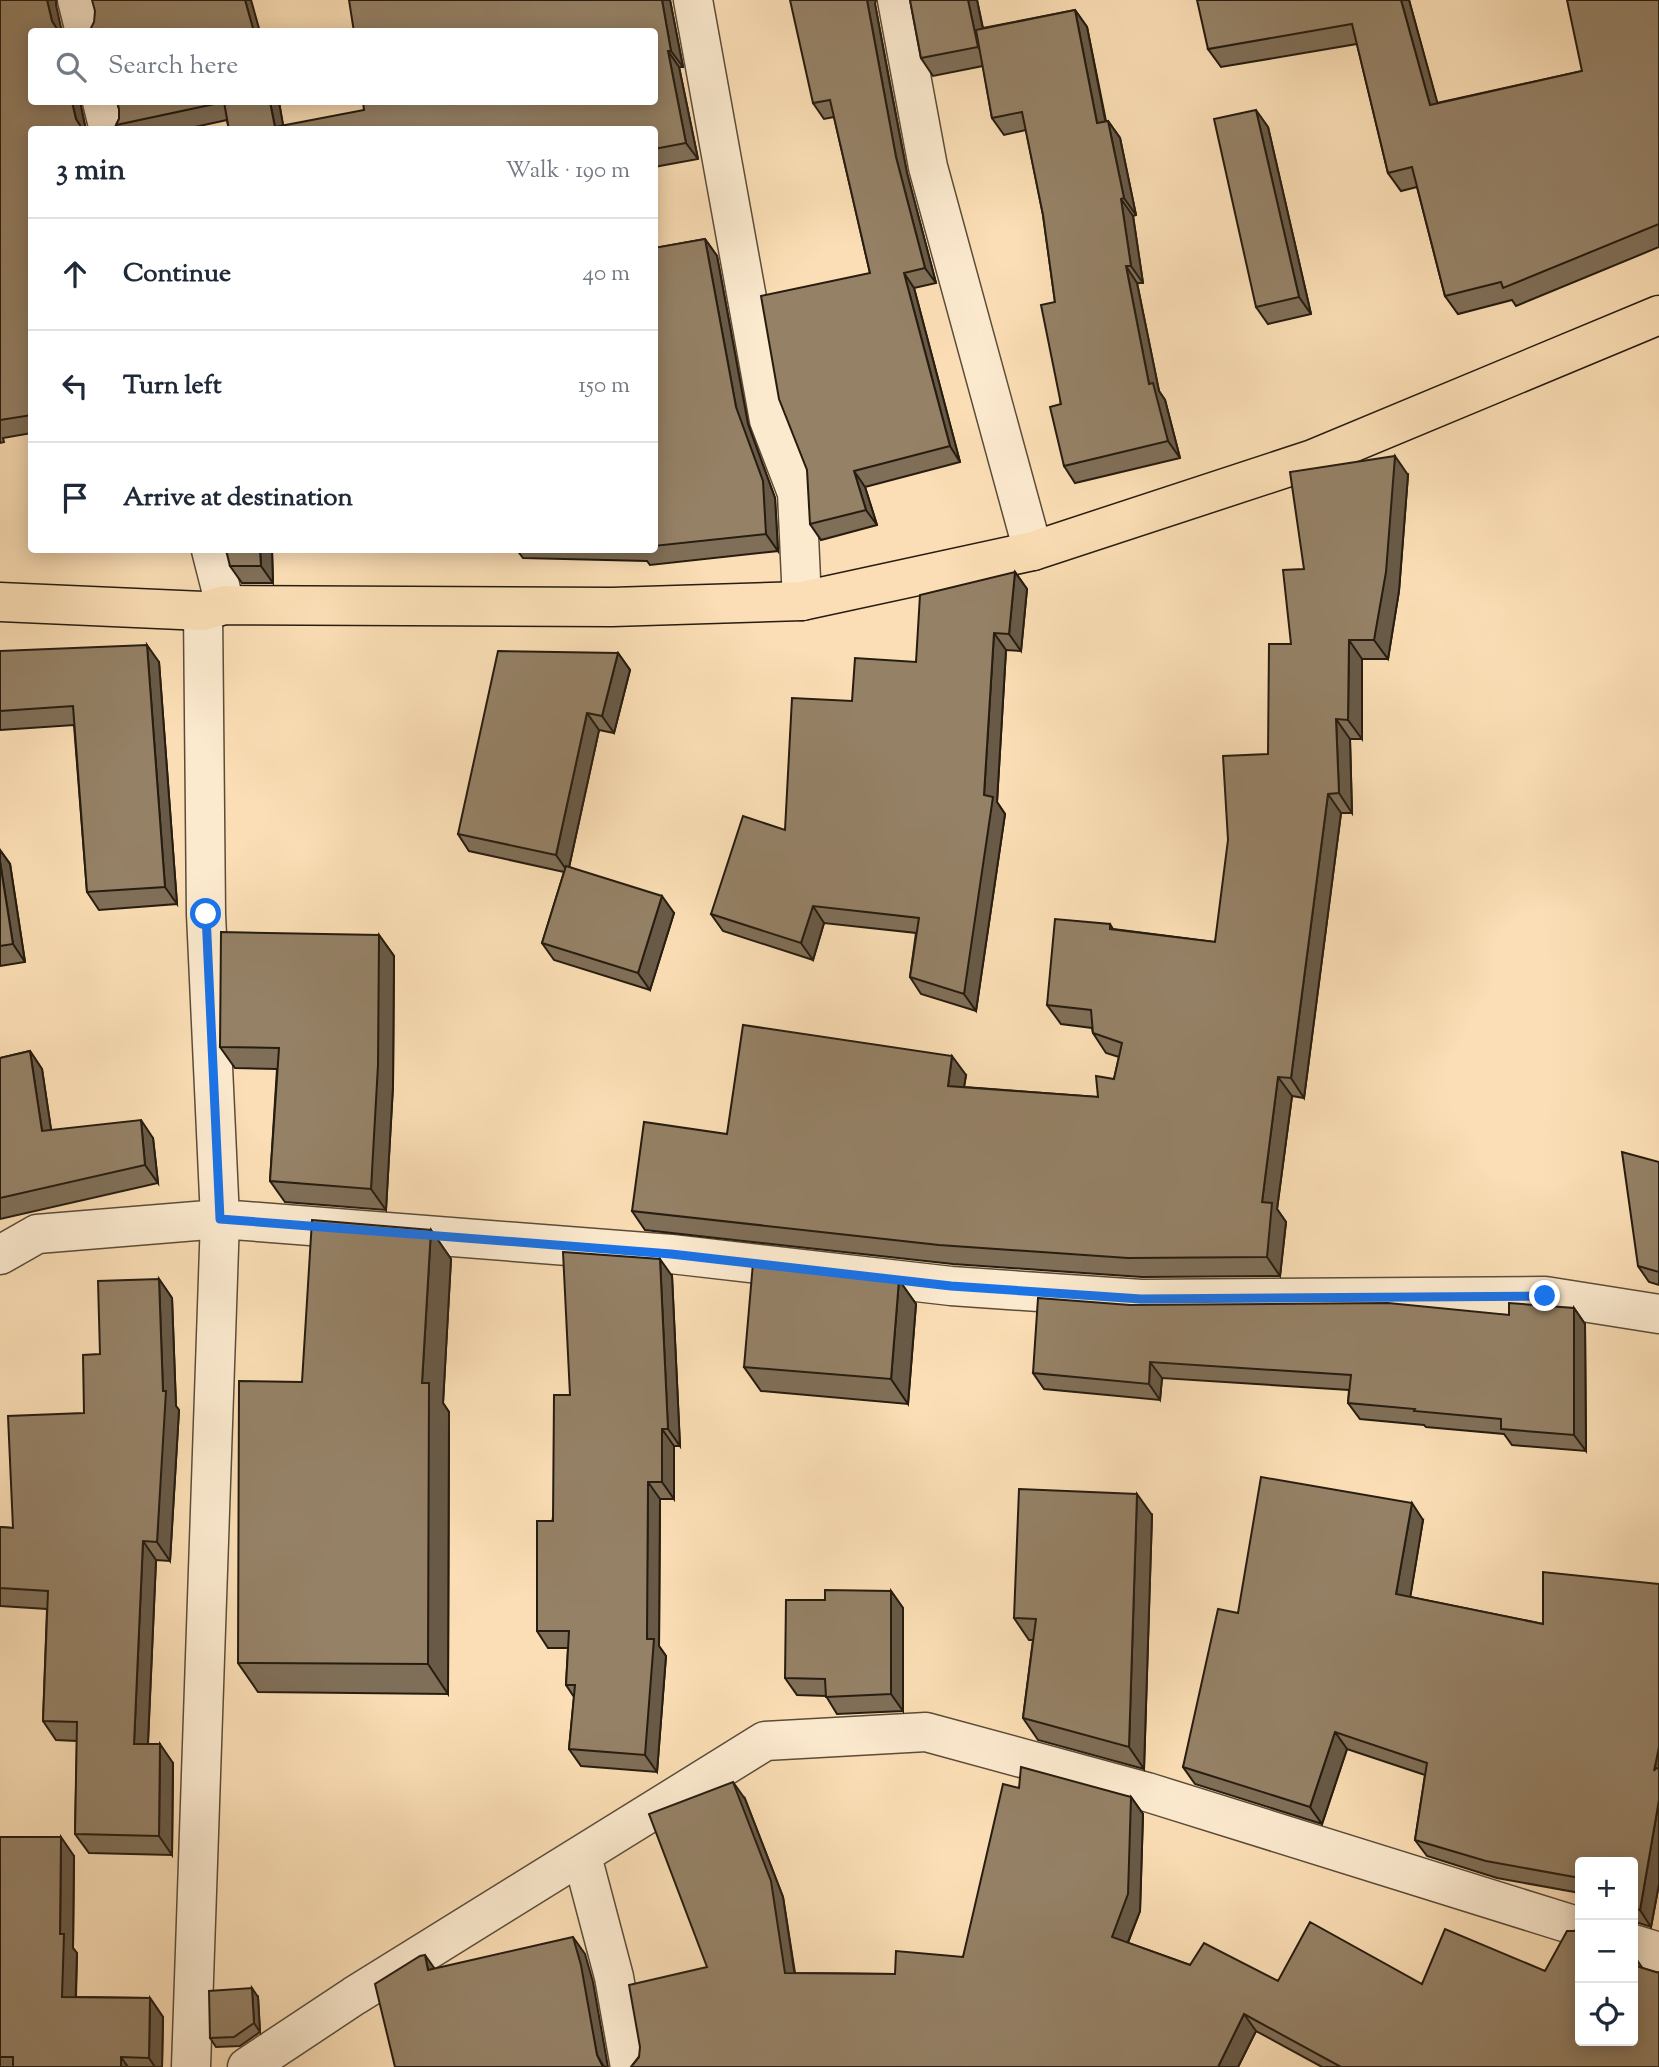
<!DOCTYPE html>
<meta charset="utf-8">
<style>
:root{--surface:#fff;--page:#f2f2f3;--text:#1f2937;--muted:#747a83;--line:#e0e1e3}
body{margin:0;font-family:"Sorts Mill Goudy",serif;background:var(--page);color:var(--text)}
.controls{position:absolute;right:21px;bottom:21px;display:grid;overflow:hidden;border-radius:7px;box-shadow:0 4px 18px #0003}
.controls button{width:63px;height:63px;display:grid;place-items:center;padding:0;border:0;border-bottom:2px solid var(--line);background:var(--surface);color:var(--text);font:35px sans-serif}
.stop{position:absolute;width:21px;height:21px;margin:-16px;border:5px solid #1a73e8;border-radius:50%;background:#fff}
.stop.end{background:#1a73e8;border-color:#fff;box-shadow:0 2px 7px #0008}
.list{margin:0;padding:0;list-style:none}
h2{display:flex;justify-content:space-between;align-items:center;height:91px;margin:0;padding:0 28px;font-size:30px}
h2 small{font-size:23px;font-weight:400;color:var(--muted)}
.list li{display:grid;grid-template-columns:46px 1fr auto;gap:21px;align-items:center;box-sizing:border-box;height:112px;padding:0 28px;border-top:2px solid var(--line)}
.list b{display:block;font-size:26px;white-space:nowrap}
.list em{font-size:23px;font-style:normal;color:var(--muted)}
.icon{flex:none;width:38px;height:38px;fill:none;stroke:currentColor;stroke-width:2;stroke-linecap:round;stroke-linejoin:round}
.map{position:relative;flex:none;width:1659px;height:2067px;overflow:hidden}
.search{position:absolute;background:var(--surface);box-shadow:0 4px 18px #0003;left:28px;top:28px;width:630px;height:77px;display:flex;align-items:center;gap:18px;box-sizing:border-box;padding:0 24px;border-radius:7px;color:var(--muted);font-size:26px}
.panel{position:absolute;background:var(--surface);box-shadow:0 4px 18px #0003;left:28px;top:126px;width:630px;height:427px;border-radius:7px}
.map>svg:first-child{display:block}
</style>
<div class="map">
<svg width="1659" height="2067" viewBox="0 0 1659 2067">
<rect width="100%" height="100%" fill="#fbdeb5"/>
<filter id="stains"><feTurbulence type="fractalNoise" baseFrequency=".00286" numOctaves="4"/><feColorMatrix values="0 0 0 0 .2 0 0 0 0 .09 0 0 0 0 .02 0 0 0 .5 -.17"/></filter>
<radialGradient id="worn" r=".72"><stop offset=".6" stop-color="#630" stop-opacity="0"/><stop offset="1" stop-color="#630" stop-opacity=".3"/></radialGradient>
<g fill="none" stroke-linecap="round" stroke-linejoin="round">
<g stroke="#5b4c39" stroke-width="41">
<path id="minor" d="M77 0 85 32
M693 0 769 420 797 493 802 601
M897 0 928 167 1033 551
M102 102 109 130
M211 550 225 605
M0 1255 37 1234 220 1219 671 1254 951 1286 1141 1299 1545 1296 1659 1314
M582 1856 614 1977 630 2067
M1633 1944 1659 1952
M191 2067 220 1219 206 914 203 611
M247 2067 354 1996 765 1741 926 1732 1147 1792 1580 1927"/>
</g>
<g stroke="#261c10" stroke-width="41">
<path id="major" d="M0 602 203 611 225 605 612 607 802 601 1033 551 1313 459 1659 315"/>
</g>
<use href="#minor" stroke="#fceacf" stroke-width="38"/>
<use href="#major" stroke="#fbdeb5" stroke-width="38"/>
</g>
<path fill="#806f58" stroke="#261c10" stroke-width="2" d="M0 0 56 5 32 102H81V107L86 130H32V433L3 438 4 442 0 443Z
M349 0H670L683 67H679L698 159 654 167V130H229L227 120 181 130H119L116 125 119 119V109L117 102H279L283 126 654 102Z
M910 0H977L983 28 1075 10 1087 27 1106 121H1108L1120 138 1136 215 1133 216 1143 283H1137L1159 391 1165 400 1180 458 1075 483 1064 466 1055 302 1043 215 1026 130 1004 135 992 118 983 66 933 76 921 58Z
M1409 0 1437 103 1582 71 1659 0V247L1516 306 1512 300 1458 314 1445 296 1417 187 1401 191 1388 173 1357 44 1221 67 1208 49Z
M875 4 907 173 936 283 914 288 960 462 865 487 877 525 821 540 810 524 870 273 834 117 824 119 813 103Z
M1268 127 1311 314 1268 324 1256 307Z
M705 239 717 256 748 424 775 498 778 551 650 565 647 561 523 558 517 550H654V248Z
M1408 475 1399 591 1388 659H1362V739H1350L1352 813H1341L1304 1098 1292 1096 1277 1209 1286 1222 1280 1276 1142 1277 953 1264 645 1230 632 1211 727 1134 966 1075 964 1087 1098 1097 1114 1079 1119 1057 1106 1053 1093 1033 1092 1028 1061 1024 1047 1005 1110 924 1113 929 1215 942 1268 754 1291 644 1304 569Z
M272 550 273 583H242L230 566Z
M1015 572 1027 589 1021 651 1006 650 997 802 1005 814 976 1011 921 994 910 977 916 933 824 923 813 960 723 931 711 914 785 830 852 701 916 662Z
M0 651 159 662 177 904 99 910 87 892 74 725 0 730Z
M618 653 630 670 614 733 599 730 569 867 674 913 650 990 554 960 542 943 564 872 469 851 458 834Z
M0 850 10 864 25 962 0 966Z
M379 935 394 956 393 1086 386 1210 285 1202 270 1181 277 1069 235 1068 220 1047Z
M30 1051 42 1069 51 1130 153 1138 158 1183 0 1219V1058Z
M1659 1162V1285L1649 1282 1638 1266Z
M431 1230 451 1259 443 1403 449 1412 448 1694 258 1692 238 1663 302 1382Z
M672 1276 680 1446H674V1499H660L659 1646 666 1656 657 1772 581 1766 569 1749 574 1697 566 1685 568 1648H548L537 1631 570 1395Z
M159 1279 172 1298 176 1406 179 1410 170 1561 156 1560 148 1744 173 1763 172 1855 89 1853 75 1834 77 1741 56 1740 43 1721 47 1609 0 1606V1527L13 1528 84 1413 100 1354Z
M899 1280 916 1304 908 1404 761 1391 744 1367Z
M1130 1305 1509 1315 1574 1308 1585 1324 1586 1451 1512 1445 1504 1434 1426 1427 1424 1425 1360 1419 1348 1403 1349 1390 1162 1378 1160 1400 1044 1389 1033 1373Z
M1152 1515 1144 1769 1038 1740 1023 1718 1033 1640H1029L1014 1618Z
M1423 1520 1410 1597 1543 1624 1659 1584V1884L1651 1927 1639 1923H1633V1862H1580V1893L1497 1878 1427 1856 1415 1840 1425 1775 1347 1749 1322 1824 1195 1784 1183 1767 1238 1613Z
M891 1591 903 1608V1711L837 1714 826 1696 797 1695 785 1678 825 1600Z
M1019 1788 1131 1797 1143 1814 1140 1911 1128 1943 1190 1965 1278 1981 1422 1984 1633 2041V1954L1642 1968 1659 2067H1322L1256 2031 1238 2067H631L707 1967 745 1799 783 1897 795 1973 895 1974 963 1957Z
M0 1837 74 1856 73 1948 77 1953 76 1997 150 1998 163 2017 162 2067H0Z
M258 1997 260 2032 240 2046 216 2047 210 2038Z"/>
<path fill="#685a47" stroke="#261c10" stroke-width="2" d="M47 0H56V5L62 32H58L52 21Z
M245 0H251L260 32H254Z
M662 0H670L683 67 671 51Z
M867 0H876L875 4 890 85 907 173 936 283 925 268 896 157Z
M968 0H977L990 65 978 47Z
M1401 0H1409L1443 123 1430 105Z
M1075 10 1087 27 1109 140 1097 123Z
M668 51 679 67 698 159 686 143Z
M72 102H81V107L86 130H82L76 119Z
M270 102H279L284 130 275 127Z
M1256 110 1268 127 1311 314 1299 297Z
M1108 121 1120 138 1136 215 1124 198Z
M1121 199 1133 216 1143 283 1131 266Z
M705 239 717 256 748 424 775 498 778 551 766 534 736 407Z
M1126 266 1137 283 1159 391 1165 400 1180 458 1168 441 1149 384Z
M904 273 914 288 960 462 950 446Z
M1395 456 1408 475 1399 591 1388 659 1374 640Z
M854 471 865 487 877 525 866 510Z
M260 550H272L273 583 261 566Z
M1015 572 1027 589 1021 651 1009 634Z
M994 633 1006 650 997 802 1005 814 976 1011 964 994 984 795Z
M1349 640 1362 659V739L1348 720Z
M147 645 159 662 177 904 165 887Z
M618 653 630 670 614 733 602 716Z
M587 713 599 730 568 872 556 855Z
M1336 719 1350 739 1352 813 1339 793Z
M1328 794 1341 813 1304 1098 1291 1078Z
M0 850 10 864 25 962 13 944 0 862Z
M662 896 674 913 650 990 638 973Z
M813 906 824 923 813 960 801 943Z
M379 935 394 956 393 1086 386 1210 371 1189Z
M30 1051 42 1069 54 1149 42 1131Z
M952 1056 966 1075 961 1105 948 1086Z
M1278 1077 1292 1096 1277 1209 1286 1222 1280 1276 1267 1257 1262 1202Z
M141 1120 153 1138 158 1183 145 1165Z
M431 1230 451 1259 443 1403 449 1412 448 1694 428 1664 422 1383Z
M660 1259 672 1276 680 1446 668 1429Z
M159 1279 172 1298 176 1406 179 1410 170 1561 157 1542 163 1391Z
M899 1280 916 1304 908 1404 891 1379Z
M1574 1308 1585 1324 1586 1451 1574 1435Z
M1150 1362 1162 1378 1160 1400 1149 1384Z
M662 1429 674 1446V1499L662 1482Z
M648 1482 660 1499 659 1646 666 1656 657 1772 645 1755Z
M1137 1494 1152 1515 1144 1769 1129 1747Z
M1412 1503 1423 1520 1408 1611 1396 1594Z
M143 1541 156 1560 147 1763 134 1744Z
M891 1591 903 1608V1711L891 1694Z
M1335 1732 1347 1749 1322 1824 1310 1807Z
M160 1744 173 1763 172 1855 159 1836Z
M1659 1747V1778L1654 1771Z
M733 1782 745 1799 783 1897 797 1990 785 1973Z
M1131 1797 1143 1814 1140 1911 1123 1954 1112 1937Z
M1659 1800V1884L1651 1927 1640 1910Z
M61 1837 74 1856 73 1948 77 1953 75 2016 62 1997 60 1934Z
M573 1937 585 1954 593 1982 608 2067H604L597 2055Z
M425 1955 437 1972 428 1970Z
M1633 1955 1644 1970 1633 1968Z
M252 1988 258 1997 260 2032 254 2023Z
M150 1998 163 2017 162 2067H155L149 2058Z
M1244 2014 1256 2031 1238 2067H1218Z
M121 2057 128 2067H121Z"/>
<path fill="#958166" stroke="#261c10" stroke-width="2" d="M0 0H47L52 21 59 32H32V102H72L76 119 83 130H32V415L0 420Z
M92 0H245L254 32H89L94 22 95 11Z
M349 0H662L671 51H668L686 143 654 149V130H229L224 102 116 125 119 119V109L117 102H270L275 127 364 110 363 102H654V32H354Z
M790 0H867L896 157 925 268 904 273 950 446 854 471 866 510 810 524 807 470 779 399 761 296 870 273 830 100 813 103Z
M910 0H968L978 47 921 58Z
M1197 0H1401L1430 105 1582 71 1567 0H1659V224L1503 288 1501 282 1445 296 1412 167 1388 173 1352 24 1208 49Z
M1075 10 1097 123 1108 121 1124 198 1121 199 1131 266H1126L1149 384 1153 383 1168 441 1064 466 1050 407 1061 404 1041 305 1055 302 1043 215 1022 112 992 118 976 30Z
M1256 110 1299 297 1256 307 1214 119Z
M705 239 736 407 763 481 766 534 654 546V248Z
M1395 456 1386 572 1374 640H1349L1348 720 1336 719 1339 793 1328 794 1291 1078 1278 1077 1262 1202 1272 1203 1267 1257 1128 1258 939 1245 632 1211 644 1122 727 1134 743 1025 952 1056 948 1086 1098 1097 1096 1076 1114 1079 1122 1043 1093 1033 1091 1010 1047 1005 1055 919 1110 924V929L1215 942 1228 840 1223 756 1268 754 1269 644H1291L1283 570 1304 569 1290 472Z
M226 550H260L261 566H230Z
M1015 572 1009 634 994 633 984 795 993 797 964 994 910 977 919 918 813 906 801 943 711 914 743 816 785 830 792 698 852 701 855 658 916 662 920 595Z
M147 645 165 887 87 892 73 706 0 711V651Z
M498 651 618 653 602 716 587 713 556 855 458 834Z
M0 862 13 944 0 946Z
M566 866 662 896 638 973 542 943Z
M221 932 379 935 378 1065 371 1189 270 1181 279 1048 220 1047Z
M30 1051 42 1131 141 1120 145 1165 0 1198V1058Z
M1622 1152 1659 1162V1272L1638 1266Z
M312 1220 431 1230 422 1383H429L428 1664 238 1663 239 1381 302 1382Z
M563 1252 660 1259 668 1429H662V1482H648L647 1639H654L645 1755 569 1749 575 1685H566L569 1631H537V1521H553L554 1395H570Z
M753 1263 899 1280 891 1379 744 1367Z
M159 1279 163 1391H166L157 1542 143 1541 134 1744H160L159 1836 75 1834 77 1722 43 1721 48 1591 0 1588V1527L13 1528 8 1416 84 1413 83 1355 100 1354 98 1281Z
M1038 1298 1130 1305 1388 1303 1509 1315V1303L1574 1308V1435L1501 1429V1419L1414 1411 1415 1409 1348 1403 1351 1375 1150 1362 1149 1384 1033 1373Z
M1261 1477 1412 1503 1396 1594 1543 1624V1572L1659 1584V1747L1654 1771 1656 1768 1659 1769V1800L1640 1910 1633 1908V1862H1580V1878L1486 1861 1415 1840 1427 1763 1335 1732 1310 1807 1183 1767 1218 1609 1238 1613Z
M1019 1489 1137 1494 1129 1747 1023 1718 1036 1619 1014 1618Z
M825 1590 891 1591V1694L826 1697 825 1679 785 1678 786 1600H825Z
M1021 1767 1131 1797 1128 1894 1112 1937 1190 1965 1204 1943 1278 1981 1310 1922 1422 1984 1445 1929 1545 1971 1567 1931H1574L1580 1928V2041H1633V1965L1659 1973V2067H1341L1244 2014 1218 2067H631L639 2057 640 2047 629 1985 707 1967 649 1814 733 1782 771 1881 785 1973 895 1974 896 1951 963 1957 1003 1784 1019 1788Z
M0 1837H61L60 1934H64L62 1997 150 1998 149 2058 121 2057V2067H13V2057H0Z
M573 1937 581 1965 597 2055 602 2065 605 2067H395L375 1984 420 1956 425 1955 428 1970Z
M252 1988 254 2023 234 2037 210 2038 209 1991Z"/>
<g fill="none" stroke-linecap="round" stroke-linejoin="round">
<path stroke="#1a73e8" stroke-width="9" d="M206 914 220 1219 671 1254 951 1286 1141 1299 1545 1296"/>
</g>
<rect width="100%" height="100%" filter="url(#stains)"/>
<rect width="100%" height="100%" fill="url(#worn)"/>
</svg>
<div class="controls">
<button>+</button>
<button>−</button>
<button><svg class="icon" aria-label="locate" viewBox="0 0 24 24"><circle cx="12" cy="12" r="6"/><path d="M12 2v4M12 18v4M2 12h4M18 12h4"/></svg></button>
</div>
<div class="stop" style="left:206px;top:914px"></div>
<div class="stop end" style="left:1545px;top:1296px"></div>
<div class="search"><svg class="icon" aria-label="search" viewBox="0 0 24 24"><circle cx="10" cy="10" r="6"/><path d="M15 15l6 6"/></svg>Search here</div>
<section class="panel">
<h2>3 min<small>Walk · 190 m</small></h2>
<ul class="list">
<li><svg class="icon" aria-label="ahead" viewBox="0 0 24 24"><path d="M12 20V5M6 11l6-6 6 6"/></svg><div><b>Continue</b></div><em>40 m</em></li>
<li><svg class="icon" aria-label="left" viewBox="0 0 24 24"><path d="M17 20v-9H6M10 6l-5 5 5 5"/></svg><div><b>Turn left</b></div><em>150 m</em></li>
<li><svg class="icon" aria-label="arrive" viewBox="0 0 24 24"><path d="M6 21V4h12l-3 4 3 4H6"/></svg><div><b>Arrive at destination</b></div></li>
</ul>
</section>
</div>
